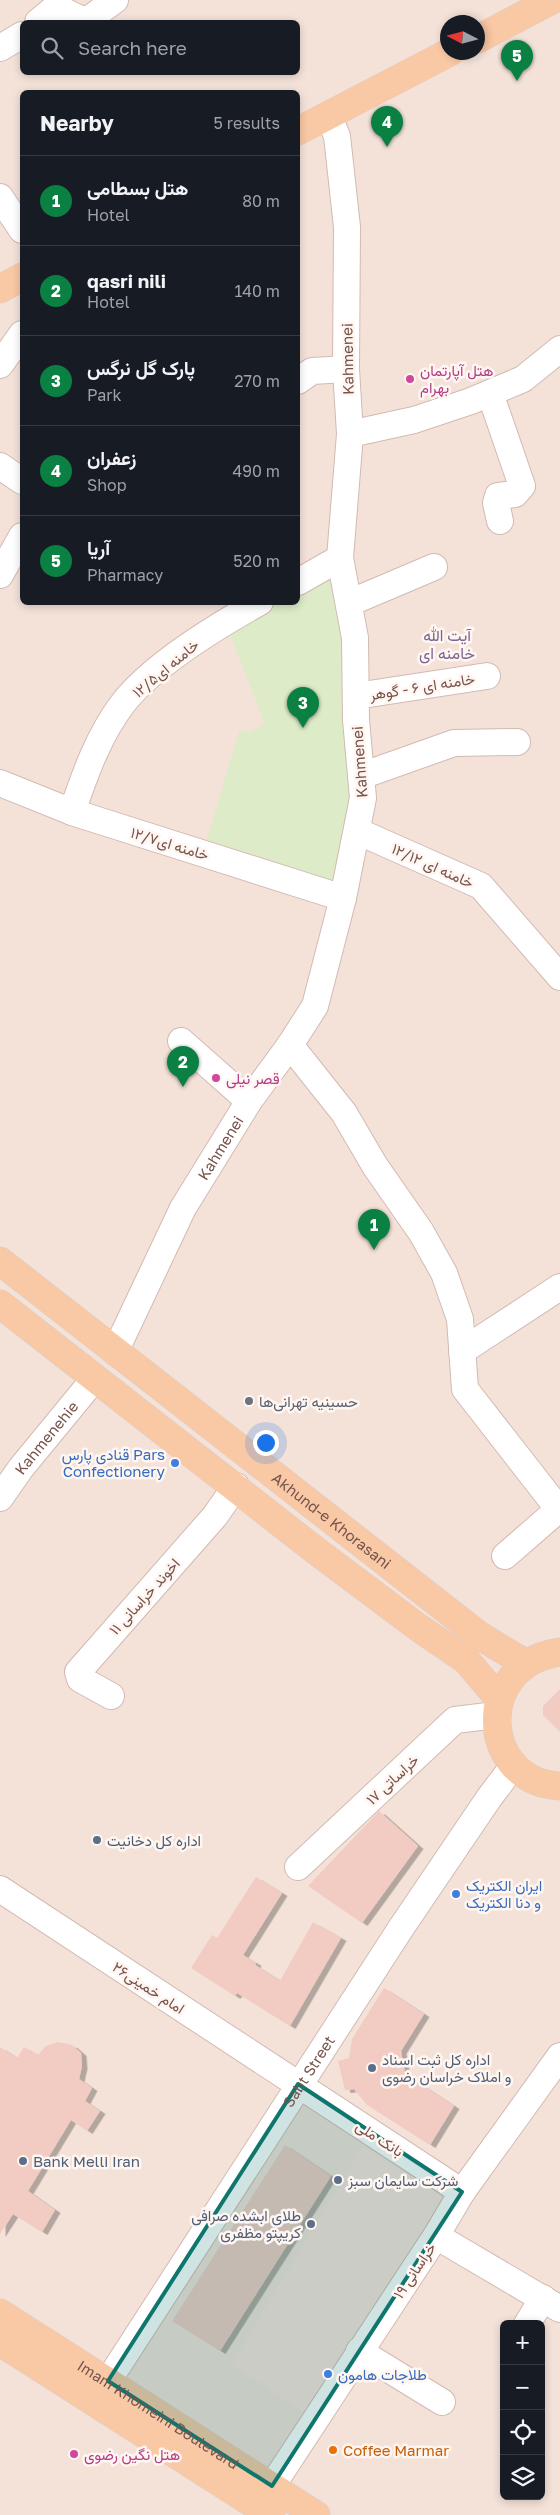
<!DOCTYPE html>
<meta charset="utf-8">
<style>
:root{--surface:#171b24;--page:#242831;--text:#f1f3f6;--muted:#9ea1a6;--line:#363941;--accent:#0b8043}
body{margin:0;font-family:"Golos Text",Vazirmatn,sans-serif;background:var(--page);color:var(--text)}
.controls{position:absolute;right:15px;bottom:15px;display:grid;overflow:hidden;border-radius:8px;box-shadow:0 2px 8px #0003}
.controls button{width:45px;height:45px;display:grid;place-items:center;padding:0;border:0;border-bottom:1px solid var(--line);background:var(--surface);color:var(--text);font:25px sans-serif}
.compass{position:absolute;left:440px;top:15px;width:45px;height:45px;border-radius:50%;background:var(--surface);box-shadow:0 2px 8px #0003;rotate:276deg}
.you{position:absolute;left:265px;top:1442px;width:18px;height:18px;margin:-12px;border:4px solid #fff;border-radius:50%;background:#1a73e8;box-shadow:0 0 0 8px #1a73e833}
.badge{display:grid;place-items:center;width:32px;height:32px;border-radius:50%;background:var(--accent);color:#fff;font-size:16px;font-weight:700}
.pin{position:absolute;translate:-50% -41px;filter:drop-shadow(0 1px 2px #0008)}
.pin::after{content:'';position:absolute;top:26px;width:18px;height:15px;background:inherit;clip-path:polygon(0 0,100% 0,50% 100%)}
.list{margin:0;padding:0;list-style:none}
h2{display:flex;justify-content:space-between;align-items:center;height:65px;margin:0;padding:0 20px;font-size:21px}
h2 small{font-size:16px;font-weight:400;color:var(--muted)}
.list li{display:grid;grid-template-columns:32px 1fr auto;gap:15px;align-items:center;box-sizing:border-box;height:90px;padding:0 20px;border-top:1px solid var(--line)}
.list b{display:block;font-size:19px;white-space:nowrap}
.list p{margin:0;font-size:16px;white-space:nowrap;color:var(--muted)}
.list em{font-size:16px;font-style:normal;color:var(--muted)}
.icon{flex:none;width:28px;height:28px;fill:none;stroke:currentColor;stroke-width:2;stroke-linecap:round;stroke-linejoin:round}
.map{position:relative;flex:none;width:560px;height:2515px;overflow:hidden}
.search{position:absolute;background:var(--surface);box-shadow:0 2px 8px #0003;left:20px;top:20px;width:280px;height:55px;display:flex;align-items:center;gap:12px;box-sizing:border-box;padding:0 18px;border-radius:8px;color:var(--muted);font-size:19px}
.panel{position:absolute;background:var(--surface);box-shadow:0 2px 8px #0003;left:20px;top:90px;width:280px;height:515px;border-radius:8px}
.map>svg:first-child{display:block}
</style>
<div class="map">
<svg width="560" height="2515" viewBox="0 0 560 2515">
<defs>
<filter id="shadow"><feDropShadow dx="5.5" dy="3" stdDeviation="0" flood-color="#0004"/></filter>
</defs>
<rect width="100%" height="100%" fill="#fcf2ea"/>
<path fill="#f4e2d9" fill-rule="evenodd" d="M0 0H560V2515H0ZM22 22H298V72H22ZM448 22H478V52H448ZM22 92H298V602H22ZM504 2324H541V2496H504Z"/>
<path fill="#fce1de" d="M363 2147 451 2203 309 2416 232 2364Z"/>
<path fill="#ddebc8" d="M331 570 345 641 353 795 335 881 207 840 239 731 249 732 265 724 228 630 275 603 298 602V590Z"/>
<path fill="#f2cbc2" filter="url(#shadow)" d="M560 1689V1732L543 1715V1706Z
M379 1811 418 1846 362 1923 308 1886Z
M256 1877 282 1893 243 1955 256 1963 255 1965 280 1981 313 1922 341 1938 290 2026 237 1993 235 1996 191 1968 212 1935 217 1938Z
M384 1988 424 2014 401 2051 405 2074 454 2106 430 2145 367 2105 354 2089 345 2090 338 2061 349 2058 352 2039Z
M58 2042 72 2045 81 2053 82 2066 79 2079 92 2088 85 2101 100 2111 87 2131 71 2120 28 2191 55 2210 42 2232 13 2214 0 2234V2047L17 2058 24 2047 38 2055 46 2046Z
M285 2145 331 2176 220 2351 172 2321Z"/>
<g fill="none" stroke-linecap="round" stroke-linejoin="round">
<g stroke="#d2bab2" stroke-width="28">
<g id="minor">
<path d="M38 22 56 7 78 18 88 20 115 0"/>
<path d="M0 48 22 35"/>
<path d="M0 197 22 230"/>
<path d="M0 365 22 334"/>
<path d="M298 381 312 371 346 369"/>
<path d="M490 393 522 486 515 494 498 496 496 503 500 521"/>
<path d="M350 434 414 420 471 401 523 379 560 349"/>
<path d="M0 466 22 481"/>
<path d="M0 575 22 536"/>
<path d="M298 582 340 558"/>
<path d="M349 603 434 567"/>
<path d="M356 696 487 676"/>
<path d="M361 776 454 743 517 742"/>
<path d="M0 783 72 812 343 898"/>
<path d="M72 812C85 774 99 734 124 702 155 663 217 626 260 602"/>
<path d="M357 831 481 886 560 977"/>
<path d="M181 1041 249 1101"/>
<path d="M290 1045 344 1113 375 1166 421 1232 444 1273 460 1319 465 1389 560 1511"/>
<path d="M462 1351 560 1287"/>
<path id="s1" d="M115 1352 183 1208 249 1101 290 1045 315 1006 343 898 363 798 356 720 355 638 340 558 350 434 346 369 347 227 337 136 328 115"/>
<path id="s2" d="M0 1498 21 1468 95 1378"/>
<path d="M505 1556 559 1509"/>
<path d="M111 1696 80 1679 78 1672 215 1516 236 1486"/>
<path d="M298 1867 455 1720 496 1715"/>
<path d="M0 1889 462 2192"/>
<path d="M436 2236 560 2309"/>
<path d="M527 2324 543 2298"/>
<path d="M359 2351 442 2402"/>
<path id="s3" d="M108 2381 401 1928 489 1798 514 1765"/>
<path d="M272 2486 436 2236 462 2192 560 2056"/>
</g>
</g>
<g stroke="#d9cfcd" stroke-width="29">
<g id="major">
<path d="M478 39 552 0"/>
<path d="M298 131 450 52"/>
<path d="M0 289 22 277"/>
<path id="s4" d="M0 1261 480 1636 525 1663"/>
<path d="M0 1304 315 1550 419 1628 466 1660 499 1699"/>
<path d="M560 1652C473 1664 479 1782 560 1786"/>
<path id="s5" d="M0 2313 316 2515"/>
<path d="M0 2342 271 2515"/>
</g>
</g>
<use href="#minor" stroke="#fff" stroke-width="26"/>
<use href="#major" stroke="#f9c8a5" stroke-width="28"/>
</g>
<path fill="#0f766e" fill-opacity="0.2" stroke="#0f766e" stroke-width="4" stroke-linejoin="round" d="M298 2084 462 2192 272 2486 108 2381Z"/>
<g fill="#d1479c" stroke="#fff6f1" stroke-width="2">
<circle cx="410" cy="379" r="5"/>
<circle cx="216" cy="1078" r="5"/>
<circle cx="74" cy="2454" r="5"/>
</g>
<circle fill="#6b7280" stroke="#fff6f1" stroke-width="2" cx="249" cy="1401" r="5"/>
<g fill="#3f7fe0" stroke="#fff6f1" stroke-width="2">
<circle cx="175" cy="1463" r="5"/>
<circle cx="456" cy="1894" r="5"/>
<circle cx="328" cy="2374" r="5"/>
</g>
<g fill="#5c6f8a" stroke="#fff6f1" stroke-width="2">
<circle cx="97" cy="1840" r="5"/>
<circle cx="372" cy="2068" r="5"/>
<circle cx="23" cy="2161" r="5"/>
<circle cx="338" cy="2180" r="5"/>
<circle cx="311" cy="2224" r="5"/>
</g>
<circle fill="#e8710a" stroke="#fff6f1" stroke-width="2" cx="333" cy="2450" r="5"/>
<g text-anchor="middle" dominant-baseline="central" stroke-width="5" stroke-linejoin="round" paint-order="stroke">
<g font-size="15" fill="#78534d" stroke="#fff6f1">
<text transform="translate(347 359) rotate(-91)">Kahmenei</text>
<text transform="translate(165 668) rotate(-40)">خامنه ای۱۲/۵</text>
<text transform="translate(422 686) rotate(-9)">خامنه ای ۶ - گوهر</text>
<text transform="translate(359 762) rotate(-94)">Kahmenei</text>
<text transform="translate(170 843) rotate(17)">خامنه ای۱۲/۷</text>
<text transform="translate(433 865) rotate(24)">خامنه ای ۱۲/۱۲</text>
<text stroke="none"><textPath href="#s1" startOffset="230">Kahmenei</textPath></text>
<text stroke="none"><textPath href="#s2" startOffset="76">Kahmenehie</textPath></text>
<text stroke="none"><textPath href="#s4" startOffset="421">Akhund-e Khorasani</textPath></text>
<text transform="translate(144 1596) rotate(-48)">اخوند خراسانی ۱۱</text>
<text transform="translate(392 1779) rotate(-43)">خراساتی ۱۷</text>
<text transform="translate(149 1987) rotate(33)">امام خمینی۲۶</text>
<text stroke="none"><textPath href="#s3" startOffset="369">Sabt Street</textPath></text>
<text transform="translate(380 2138) rotate(33)">بانک ملی</text>
<text transform="translate(414 2270) rotate(-56)">خراسانی ۱۹</text>
<text stroke="none"><textPath href="#s5" startOffset="188">Imam Khomeini Boulevard</textPath></text>
</g>
<g font-size="15" fill="#b23c85" stroke="#fff6f1" text-anchor="start">
<text x="420" y="370">هتل آپارتمان<tspan x="420" dy="17">بهرام</tspan></text>
<text x="226" y="1078">قصر نیلی</text>
<text x="84" y="2454">هتل نگین رضوی</text>
</g>
<g font-size="15" fill="#5b616d" stroke="#fff6f1" text-anchor="start">
<text x="259" y="1401">حسینیه تهرانی‌ها</text>
</g>
<g font-size="15" fill="#366cbe" stroke="#fff6f1" text-anchor="start">
<text x="165" y="1454" text-anchor="end">قنادی پارس Pars<tspan x="165" dy="17">Confectionery</tspan></text>
<text x="466" y="1885">ایران الکتریک<tspan x="466" dy="17">و دنا الکتریک</tspan></text>
<text x="338" y="2374">طلاجات هامون</text>
</g>
<g font-size="15" fill="#4e5e75" stroke="#fff6f1" text-anchor="start">
<text x="107" y="1840">اداره کل دخانیت</text>
<text x="382" y="2059">اداره کل ثبت اسناد<tspan x="382" dy="17">و املاک خراسان رضوی</tspan></text>
<text x="33" y="2161">Bank Melli Iran</text>
<text x="348" y="2180">شركت سايمان سبز</text>
<text x="301" y="2215" text-anchor="end">طلای ابشده صرافی<tspan x="301" dy="17">کریپتو مظفری</tspan></text>
</g>
<g font-size="15" fill="#c56008" stroke="#fff6f1" text-anchor="start">
<text x="343" y="2450">Coffee Marmar</text>
</g>
<g font-size="16" fill="#7a6693" stroke="#fff6f1">
<text x="447" y="635">آیت الله<tspan x="447" dy="18">خامنه ای</tspan></text>
</g>
</g>
</svg>
<div class="controls">
<button>+</button>
<button>−</button>
<button><svg class="icon" aria-label="locate" viewBox="0 0 24 24"><circle cx="12" cy="12" r="6"/><path d="M12 2v4M12 18v4M2 12h4M18 12h4"/></svg></button>
<button><svg class="icon" aria-label="layers" viewBox="0 0 24 24"><path d="M12 4l9 5-9 5-9-5zM3 14l9 5 9-5"/></svg></button>
</div>
<svg class="compass" viewBox="-18 -18 36 36"><path d="M0-13l5 13h-10z" fill="#e53935"/><path d="M0 13l5-13h-10z" fill="#9ea1a6"/></svg>
<div class="you"></div>
<div class="pin badge" style="left:374px;top:1250px">1</div>
<div class="pin badge" style="left:183px;top:1087px">2</div>
<div class="pin badge" style="left:303px;top:728px">3</div>
<div class="pin badge" style="left:387px;top:147px">4</div>
<div class="pin badge" style="left:517px;top:81px">5</div>
<div class="search"><svg class="icon" aria-label="search" viewBox="0 0 24 24"><circle cx="10" cy="10" r="6"/><path d="M15 15l6 6"/></svg>Search here</div>
<section class="panel">
<h2>Nearby<small>5 results</small></h2>
<ul class="list">
<li><span class="badge">1</span><div><b>هتل بسطامی</b><p>Hotel</p></div><em>80 m</em></li>
<li><span class="badge">2</span><div><b>qasri nili</b><p>Hotel</p></div><em>140 m</em></li>
<li><span class="badge">3</span><div><b>پارک گل نرگس</b><p>Park</p></div><em>270 m</em></li>
<li><span class="badge">4</span><div><b>زعفران</b><p>Shop</p></div><em>490 m</em></li>
<li><span class="badge">5</span><div><b>آریا</b><p>Pharmacy</p></div><em>520 m</em></li>
</ul>
</section>
</div>
